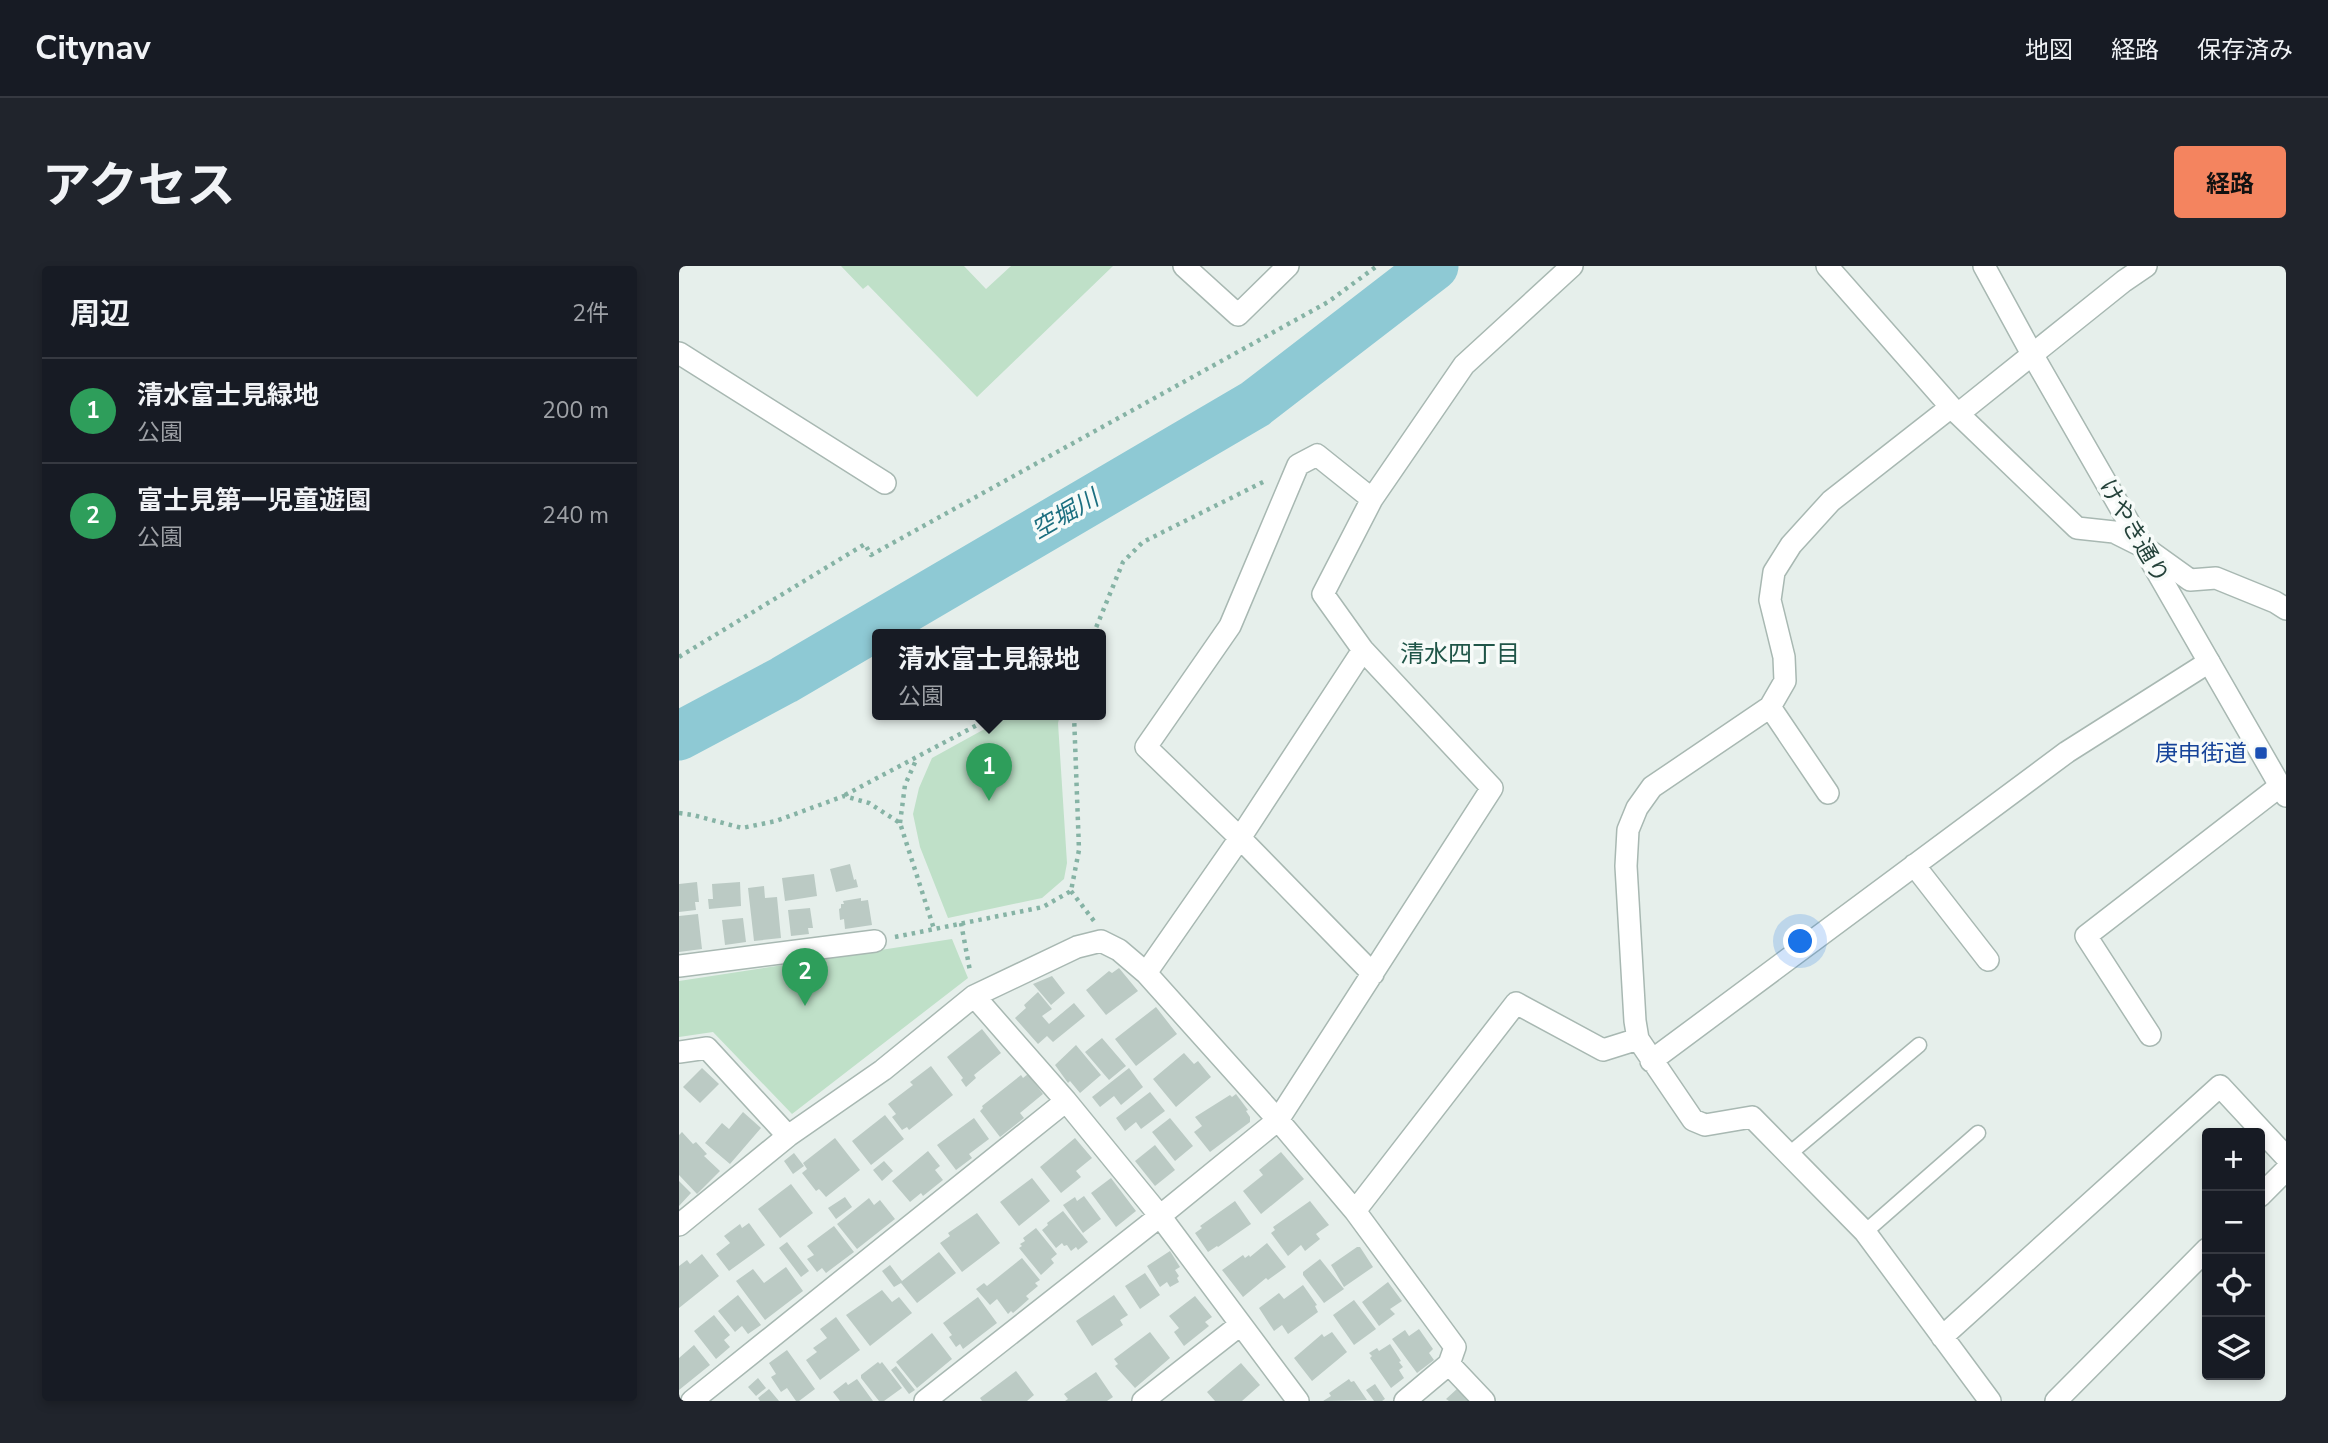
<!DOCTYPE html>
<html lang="ja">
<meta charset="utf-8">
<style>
:root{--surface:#171b24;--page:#20242c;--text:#f1f3f6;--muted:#9ea1a6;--line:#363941;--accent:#f4845f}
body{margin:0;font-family:"Nunito Sans","Noto Sans JP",sans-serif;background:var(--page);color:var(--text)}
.controls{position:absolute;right:21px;bottom:21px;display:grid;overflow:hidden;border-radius:7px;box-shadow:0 4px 10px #0003}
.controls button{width:63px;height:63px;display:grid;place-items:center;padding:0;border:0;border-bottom:2px solid var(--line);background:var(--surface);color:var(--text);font:35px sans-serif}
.you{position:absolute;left:1122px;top:676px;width:24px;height:24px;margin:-18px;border:5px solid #fff;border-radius:50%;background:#1a73e8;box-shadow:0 0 0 10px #1a73e833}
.badge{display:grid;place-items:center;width:46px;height:46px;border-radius:50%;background:var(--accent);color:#fff;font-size:23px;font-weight:700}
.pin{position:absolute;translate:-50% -58px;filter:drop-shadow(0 2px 4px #0008)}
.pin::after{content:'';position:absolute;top:37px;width:24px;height:21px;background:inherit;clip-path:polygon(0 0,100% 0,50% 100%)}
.popup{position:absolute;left:193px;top:363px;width:234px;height:91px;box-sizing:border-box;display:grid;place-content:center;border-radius:7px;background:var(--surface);filter:drop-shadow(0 2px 5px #0005);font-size:23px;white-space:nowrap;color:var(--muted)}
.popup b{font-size:26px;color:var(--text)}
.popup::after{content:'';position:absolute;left:50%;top:100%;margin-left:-14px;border:14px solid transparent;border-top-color:var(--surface)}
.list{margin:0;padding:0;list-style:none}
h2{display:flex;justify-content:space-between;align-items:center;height:91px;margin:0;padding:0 28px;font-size:30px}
h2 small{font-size:23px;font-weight:400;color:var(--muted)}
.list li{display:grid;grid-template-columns:46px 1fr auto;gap:21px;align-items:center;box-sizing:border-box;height:105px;padding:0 28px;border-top:2px solid var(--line)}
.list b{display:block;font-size:26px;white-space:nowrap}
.list p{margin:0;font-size:23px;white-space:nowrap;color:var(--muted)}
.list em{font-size:23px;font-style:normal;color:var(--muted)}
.icon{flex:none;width:38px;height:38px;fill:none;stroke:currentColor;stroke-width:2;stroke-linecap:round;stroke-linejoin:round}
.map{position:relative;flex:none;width:1607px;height:1135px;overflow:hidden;border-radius:7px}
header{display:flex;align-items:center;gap:42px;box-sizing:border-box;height:98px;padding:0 35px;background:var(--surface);border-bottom:2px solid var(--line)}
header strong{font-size:33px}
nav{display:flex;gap:38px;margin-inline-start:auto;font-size:24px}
.intro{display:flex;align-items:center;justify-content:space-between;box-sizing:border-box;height:168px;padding:0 42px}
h1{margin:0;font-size:49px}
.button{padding:18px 32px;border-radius:7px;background:var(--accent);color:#111;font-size:24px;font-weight:700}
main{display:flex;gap:42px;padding:0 42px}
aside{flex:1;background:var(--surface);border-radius:7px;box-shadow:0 4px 10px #0003}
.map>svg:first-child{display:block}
</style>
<header>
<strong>Citynav</strong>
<nav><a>地図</a><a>経路</a><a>保存済み</a></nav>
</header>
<div class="intro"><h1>アクセス</h1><a class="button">経路</a></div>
<main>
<aside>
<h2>周辺<small>2件</small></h2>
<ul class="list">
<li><span class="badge" style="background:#2e9e5b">1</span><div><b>清水富士見緑地</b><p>公園</p></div><em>200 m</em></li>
<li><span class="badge" style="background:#2e9e5b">2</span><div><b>富士見第一児童遊園</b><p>公園</p></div><em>240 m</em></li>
</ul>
</aside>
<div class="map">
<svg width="1607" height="1135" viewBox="0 0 1607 1135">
<rect width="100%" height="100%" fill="#e6efeb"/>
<path fill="#bfe0c8" d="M162 0H285L307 23 332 0H434L298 131 189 19 184 23Z
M331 449H381L379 457 388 597 385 613 363 632 269 652 241 581 234 548 240 522 253 492Z
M273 673 289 712 113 848 34 766 0 771V715Z"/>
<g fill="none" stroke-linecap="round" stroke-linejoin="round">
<path stroke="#8ec9d4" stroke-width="49" d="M0 470 105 414 576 138 755 0"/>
</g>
<path fill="#bbcac4" d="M171 598 175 614 177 613 179 621 157 626 151 603Z
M135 608 138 630 106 635 103 612Z
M18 616 20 636H16L17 644 0 646V618Z
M61 616 62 640 30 643 29 633H34L33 618Z
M85 620 86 632 98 631 102 672 75 675 69 622Z
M182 632V635L189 634 193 659 166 663 165 653 161 654 160 643 162 642V638H165L164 635Z
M131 642 134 662H129L130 668 112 670 109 644Z
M19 648 23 683 0 686V650Z
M64 652 67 676 46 679 43 654Z
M440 702 459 725 427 749 407 724 430 705 433 707Z
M373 710 386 727 372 739 354 718Z
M359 726 373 743 363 750 370 758 395 737 406 750 374 776 368 770 359 778 336 752 347 742 345 739Z
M477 741 498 768 457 800 436 773Z
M303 763 322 787 295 809 297 812 287 821 282 814 284 812 268 791Z
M423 772 447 800 430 814 406 786Z
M397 779 422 809 401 827 391 815 389 817 376 799Z
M505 787 515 798 519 795 532 811 497 841 474 813Z
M252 800 274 829 230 864 228 861 223 864 213 851 217 848 209 838 234 819 231 816Z
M23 802 40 818 21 837 4 821Z
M450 802 464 821 442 839 435 830 421 841 413 831Z
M349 808 364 828 341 847 345 852 321 871 301 845 304 842 303 840 342 809 344 812Z
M471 826 486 845 462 863 457 856 446 865 437 852Z
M557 828 569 844 567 845 571 851V856L531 886 515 866 523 860 516 851 551 829 553 831Z
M64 846 82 862 51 898 26 877 43 857 50 863Z
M206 849 225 873 192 899 173 875Z
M295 852 310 873 290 888 293 892 277 904 258 879Z
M491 852 514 880 496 895 473 866Z
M3 866 14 878 17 876 28 888 25 890 41 905 18 928 0 909V869Z
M156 872 181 904 147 931 140 923 137 925 123 907 128 903 124 897Z
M396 872 413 892 397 905 402 911 382 927 361 901Z
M476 879 496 904 476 920 456 895Z
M249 885 261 900 256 904 264 914 244 930 242 927 231 936 213 915Z
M602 886 625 913 582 948 564 925 584 909 580 904Z
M115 887 125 900 114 908 105 895Z
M205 895 214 905 203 915 194 904Z
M353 912 371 935 340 960 321 936Z
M432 912 457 945 437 961 412 927Z
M0 915 12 927 0 940Z
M112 918 134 947 101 972 79 943Z
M405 930 422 953 404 967 384 939 396 931 398 935Z
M166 931 173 941 157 953 149 942Z
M190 932 195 939 201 934 216 953 178 983 158 958Z
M556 935 572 958 539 981 538 980 529 986 516 967 523 962 521 960Z
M631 935 650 959 637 968 641 973 626 985 622 979 609 990 592 967 596 964 594 961Z
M384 945 409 976 399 984 397 981 392 985 388 979 385 980 383 977 377 982 363 964 369 959 368 957Z
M298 947 321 977 283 1006 261 977 271 970 269 967Z
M70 957 86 979 50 1005 37 988 51 977 45 970 61 958 63 962Z
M155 960 175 986 147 1007 143 1002 138 1006 128 993 135 989 128 980Z
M357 962 378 988 372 993 375 997 362 1009 340 982 343 980 341 978 346 975 344 972Z
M108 976 130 1005 122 1011 100 982Z
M588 977 607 1001 589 1014 587 1012 564 1031 543 1004 564 989 566 992 570 989 571 991Z
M678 981H681L694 1001 665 1021 652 999Z
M491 985 501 1001 496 1004 500 1010 498 1012 500 1016 491 1021 488 1016 481 1021 468 1000Z
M260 986 277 1007 238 1037 222 1017 215 1021 203 1005 211 999 223 1015Z
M23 988 40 1010 0 1042V1000L8 994 11 998Z
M343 992 361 1014 356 1017 359 1020 347 1030 350 1033 334 1047 332 1045 329 1048 318 1033 311 1039 297 1023 305 1017 308 1020Z
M641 993 665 1023 645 1037 624 1009V1006Z
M107 1001 124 1025 86 1054 57 1015 74 1003 85 1017Z
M466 1007 481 1029 461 1043 446 1020Z
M709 1016 723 1035 711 1043 716 1048 700 1060 683 1036Z
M624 1019 638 1039 636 1040 639 1046 609 1068 603 1059 595 1065 580 1042 600 1027 605 1033Z
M203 1024 213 1036 220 1031 233 1047 191 1080 167 1049Z
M59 1029 82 1059 69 1068 63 1060 56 1066 39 1045Z
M435 1029 449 1049 441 1054 444 1059 413 1080 397 1055Z
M516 1030 533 1051 526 1056 530 1060 505 1080 495 1066 500 1062 490 1050Z
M299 1031 318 1057 284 1083 281 1078 277 1081 270 1071 273 1069 264 1057Z
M675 1034 697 1063 675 1079 654 1049Z
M35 1049 51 1069 45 1074 51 1081 37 1093 15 1065Z
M157 1051 181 1084 141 1114 127 1094 138 1086 134 1082 148 1072 141 1063Z
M740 1063 754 1083 750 1087 755 1094 738 1107 713 1073 726 1064 730 1070Z
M471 1066 491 1092 456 1122 436 1100 439 1098 435 1093Z
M653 1066 668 1086 633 1115 615 1092 643 1068 645 1071Z
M253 1067 273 1093 238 1122 217 1096Z
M711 1078 722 1095 720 1096 724 1101 720 1104 725 1112 712 1122 691 1092 693 1090 690 1087 698 1082 700 1085Z
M15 1079 31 1099 0 1124V1092Z
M108 1084 136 1123 120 1135H117L108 1122 102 1126 92 1111 97 1108 90 1097Z
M199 1096 201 1098 203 1096 223 1122 205 1135H200L182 1112V1109Z
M562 1097 581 1119 563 1135H536L528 1126Z
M217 1100 236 1124 230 1128 212 1104Z
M337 1105 355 1129 348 1135H303L301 1132Z
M417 1106 434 1131 428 1135H386L389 1133 385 1128Z
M79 1112 87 1122 77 1130 69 1121Z
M178 1113 194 1135H161L154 1126 167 1116 169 1119Z
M670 1113 672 1116 675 1115 688 1134 644 1135 652 1130 650 1127Z
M696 1118 706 1133 703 1135H695L687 1124Z
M779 1122 791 1135H770L767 1133Z
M90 1123 100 1135H81L79 1132Z"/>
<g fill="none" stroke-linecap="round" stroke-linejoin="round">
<g stroke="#a8b8b2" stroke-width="17">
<path id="service" d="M1109 889 1240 779
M1186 966 1299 867"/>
</g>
<g stroke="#a8b8b2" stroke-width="24">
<path id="minor" d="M505 0 559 49 609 0
M1148 0 1272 141 1398 262 1435 266 1465 281 1511 314 1537 312 1596 336 1607 343
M0 87 206 217
M1272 141 1152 235 1112 279 1095 306 1091 334 1105 391 1106 415 1091 441 973 521 958 542 949 564 947 600 956 755 959 773 1014 854 1026 859 1073 851 1186 966 1311 1135
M1279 148 1445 15 1467 0
M693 233 638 189 619 199 551 360 467 481 561 572 694 708
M1091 441 1149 527
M1235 599 1309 694
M0 700 196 675
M467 707 561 572 684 384
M295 730 387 835 481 950 619 1135
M1471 769 1407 670 1601 520
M0 786 28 782 109 870
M972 795 1388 486 1530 396
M1581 930 1607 904
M676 945 837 737 924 784 959 773
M0 959 109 870 204 804 295 730 398 681 422 675 440 684 467 707 599 854 676 945 776 1081 770 1098 726 1135
M1263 1071 1541 820 1607 891
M770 1098 805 1135
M13 1135 387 835
M246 1135 481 950 599 854 813 522 684 384 644 328 693 233 785 99 893 0
M464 1135 561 1059
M1377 1135 1528 983"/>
</g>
<g stroke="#a8b8b2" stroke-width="24">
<path id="tertiary" d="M1305 0 1353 88 1607 530"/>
</g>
<path stroke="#86b3a5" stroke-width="4.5" stroke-dasharray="3.5 5" stroke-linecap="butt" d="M414 369 444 296 464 276 586 215
M0 391 186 278 192 289 649 36 698 0
M166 529 317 449
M0 547 14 549 63 562 97 555 165 530 190 537 221 557 255 663
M221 557 226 519 238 492
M392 625 415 655
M282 657 291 705
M216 671 364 641 392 625 400 584 395 449"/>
<use href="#service" stroke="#fff" stroke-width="14"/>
<use href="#minor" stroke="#fff" stroke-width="21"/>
<use href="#tertiary" stroke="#fff" stroke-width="21"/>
</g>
<rect fill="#1a4fb4" stroke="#f7fbf9" stroke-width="2.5" x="1575" y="480" width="14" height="14" rx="3.5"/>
<g text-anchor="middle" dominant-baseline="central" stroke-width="7" stroke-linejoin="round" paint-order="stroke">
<g font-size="23" fill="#24423a" stroke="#f7fbf9">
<text transform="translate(1455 265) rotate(60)">けやき通り</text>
</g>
<g font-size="23" fill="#164399" stroke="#f7fbf9" text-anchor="end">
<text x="1568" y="487">庚申街道</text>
</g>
<g font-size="24" font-style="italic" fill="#1c6f80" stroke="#f7fbf9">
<text transform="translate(386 248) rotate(-30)">空堀川</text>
</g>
<g font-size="24" fill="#1f5548" stroke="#f7fbf9">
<text x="781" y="388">清水四丁目</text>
</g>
</g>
</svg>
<div class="controls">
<button>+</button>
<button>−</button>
<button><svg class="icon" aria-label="locate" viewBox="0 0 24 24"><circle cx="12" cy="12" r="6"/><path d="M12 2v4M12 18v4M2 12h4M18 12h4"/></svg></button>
<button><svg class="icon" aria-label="layers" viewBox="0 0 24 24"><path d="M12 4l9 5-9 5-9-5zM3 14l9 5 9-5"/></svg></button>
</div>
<div class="you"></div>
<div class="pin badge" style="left:310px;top:535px;background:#2e9e5b">1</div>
<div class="popup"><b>清水富士見緑地</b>公園</div>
<div class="pin badge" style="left:126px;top:740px;background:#2e9e5b">2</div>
</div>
</main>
